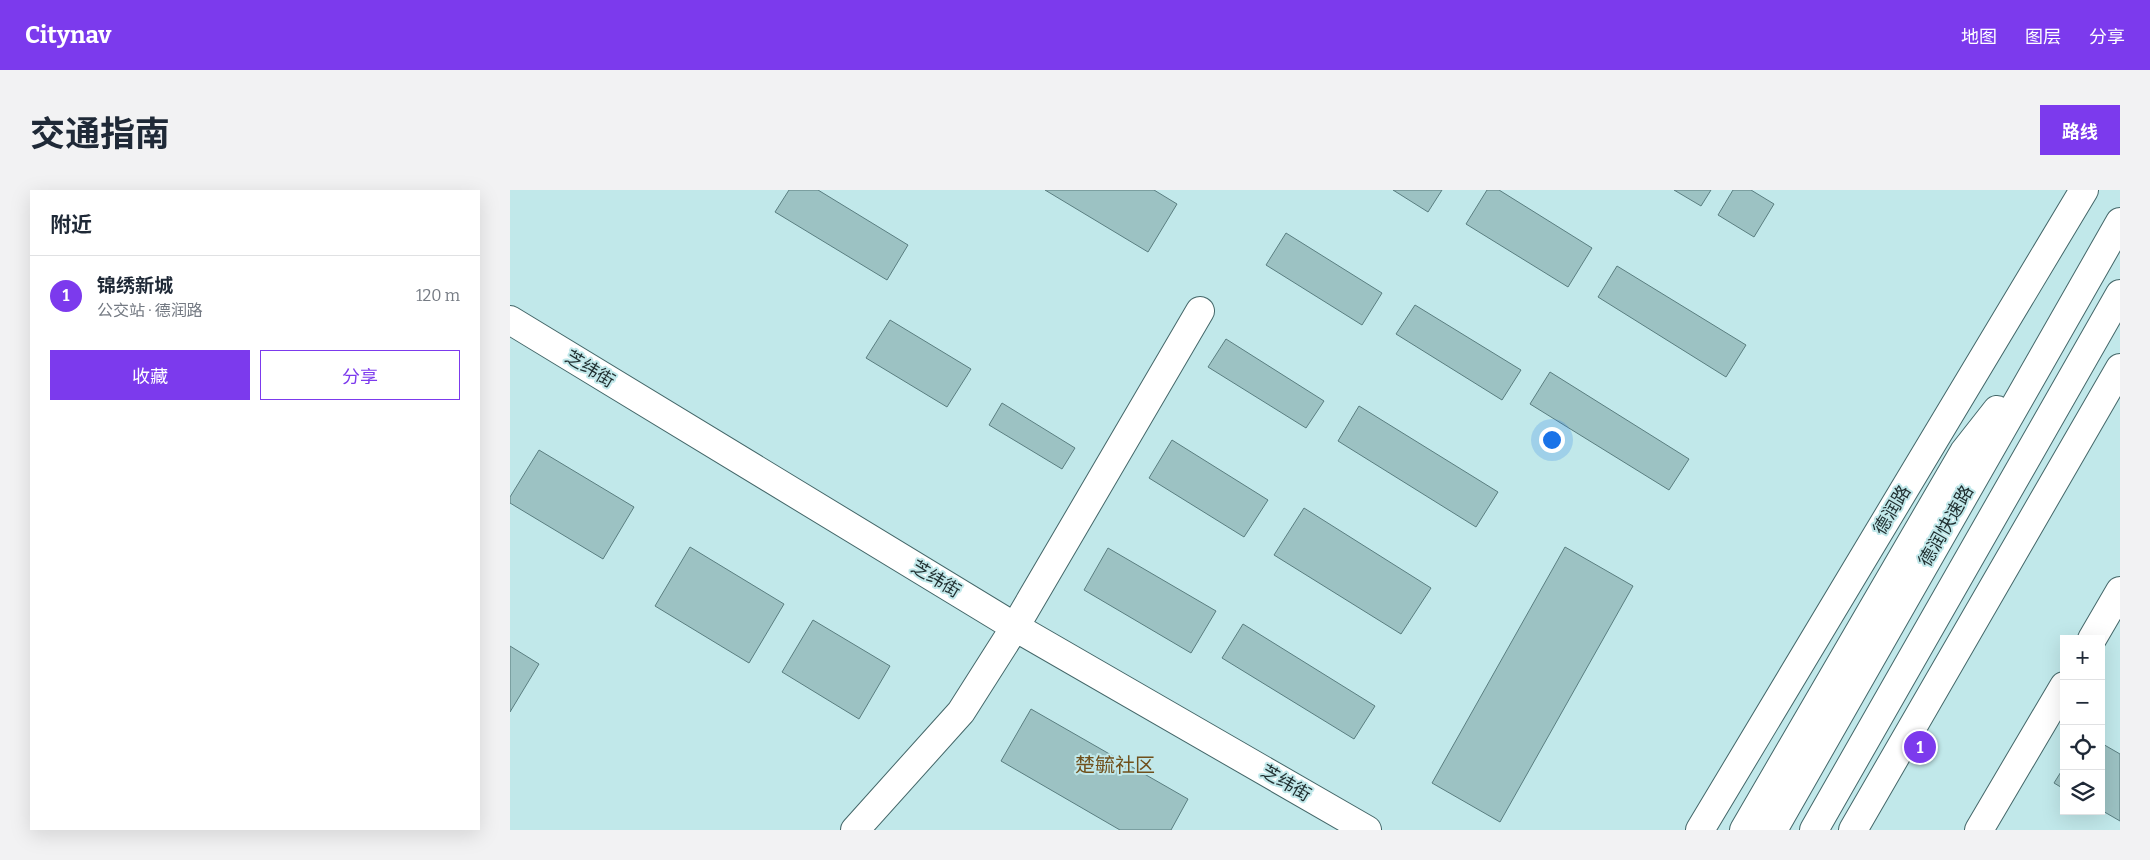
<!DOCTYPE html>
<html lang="zh">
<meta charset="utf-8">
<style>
:root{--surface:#fff;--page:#f2f2f3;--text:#1f2937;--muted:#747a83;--line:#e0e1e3;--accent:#7c3aed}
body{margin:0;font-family:Bitter,"Noto Sans SC",serif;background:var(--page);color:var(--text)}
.controls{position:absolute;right:15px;bottom:15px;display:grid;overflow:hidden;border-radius:0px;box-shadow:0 5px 20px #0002}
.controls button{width:45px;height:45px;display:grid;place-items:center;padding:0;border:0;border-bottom:1px solid var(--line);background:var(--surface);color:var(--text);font:25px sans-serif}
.you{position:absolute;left:1041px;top:249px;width:18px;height:18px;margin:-12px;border:4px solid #fff;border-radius:50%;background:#1a73e8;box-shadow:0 0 0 8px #1a73e833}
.badge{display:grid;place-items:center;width:32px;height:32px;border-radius:50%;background:var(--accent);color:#fff;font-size:16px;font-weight:700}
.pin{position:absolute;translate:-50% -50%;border:2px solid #fff;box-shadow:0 1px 5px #0006}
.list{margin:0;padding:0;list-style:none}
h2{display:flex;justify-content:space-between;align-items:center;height:65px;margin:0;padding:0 20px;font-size:21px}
h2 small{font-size:16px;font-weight:400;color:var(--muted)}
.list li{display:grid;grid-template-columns:32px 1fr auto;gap:15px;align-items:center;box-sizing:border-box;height:80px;padding:0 20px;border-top:1px solid var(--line)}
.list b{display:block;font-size:19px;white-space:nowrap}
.list p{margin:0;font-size:16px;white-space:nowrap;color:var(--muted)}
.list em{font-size:16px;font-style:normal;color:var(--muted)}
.actions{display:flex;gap:10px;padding:15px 20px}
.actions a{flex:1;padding:11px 0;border:1px solid var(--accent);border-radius:0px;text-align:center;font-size:18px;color:var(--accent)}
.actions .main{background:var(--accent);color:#fff}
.icon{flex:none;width:28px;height:28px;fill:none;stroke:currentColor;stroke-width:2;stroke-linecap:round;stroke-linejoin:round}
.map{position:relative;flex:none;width:1610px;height:640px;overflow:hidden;border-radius:0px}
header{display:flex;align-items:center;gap:30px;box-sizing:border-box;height:70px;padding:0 25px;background:var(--accent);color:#fff}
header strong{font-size:24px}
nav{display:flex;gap:28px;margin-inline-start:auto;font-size:18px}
.intro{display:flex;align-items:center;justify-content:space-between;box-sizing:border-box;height:120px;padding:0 30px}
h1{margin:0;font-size:35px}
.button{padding:12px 22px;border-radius:0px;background:var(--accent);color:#fff;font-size:18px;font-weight:700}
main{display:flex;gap:30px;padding:0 30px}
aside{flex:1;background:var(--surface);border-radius:0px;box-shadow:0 5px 20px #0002}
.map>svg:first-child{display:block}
</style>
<header>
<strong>Citynav</strong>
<nav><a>地图</a><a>图层</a><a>分享</a></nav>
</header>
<div class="intro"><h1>交通指南</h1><a class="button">路线</a></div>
<main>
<aside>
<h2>附近<small></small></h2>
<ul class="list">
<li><span class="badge">1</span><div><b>锦绣新城</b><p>公交站 · 德润路</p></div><em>120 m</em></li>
</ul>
<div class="actions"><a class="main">收藏</a><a>分享</a></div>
</aside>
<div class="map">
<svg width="1610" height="640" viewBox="0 0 1610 640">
<rect width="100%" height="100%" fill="#c1e8ea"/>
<path fill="#9cc2c3" stroke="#5a7e80" d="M279 0H308L398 55 377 90 265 22Z
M535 0H644L667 14 638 62Z
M883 0H932L918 22Z
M977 0H989L1082 58 1058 97 956 34Z
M1164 0H1201L1191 16Z
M1223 0H1241L1264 14 1244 47 1208 25Z
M776 43 872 103 852 135 756 75Z
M1107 76 1236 155 1216 187 1088 107Z
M905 115 1011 180 992 210 886 144Z
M380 130 461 179 437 217 356 168Z
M716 149 814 211 796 238 698 177Z
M1040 182 1179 269 1159 300 1020 214Z
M492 213 565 258 552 279 479 235Z
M849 216 988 302 966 337 828 251Z
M662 250 758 310 734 347 639 288Z
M29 260 124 317 93 369 0 313V307Z
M794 318 921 398 891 444 764 365Z
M180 357 274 414 239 473 145 416Z
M1055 357 1123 396 990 632 922 593Z
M598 358 706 421 681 463 574 400Z
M303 430 380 476 349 529 272 482Z
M733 434 865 516 844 549 712 468Z
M0 456 29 474 0 522Z
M521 519 678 609 661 640H610L491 571Z
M1591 553 1610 564V631L1591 620Z
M1554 577V599L1544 593Z"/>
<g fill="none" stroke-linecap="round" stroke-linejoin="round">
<g stroke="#446769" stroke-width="30">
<path id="minor" d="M0 130 505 437 857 640
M1582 449 1610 401
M345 640 451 522 505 437 690 121
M1469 640 1554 496"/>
</g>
<g stroke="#446769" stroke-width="30">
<path id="major" d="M1190 640 1574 0
M1343 640 1610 178"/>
</g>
<g stroke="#446769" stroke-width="30">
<path id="highway" d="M1234 640 1454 262 1487 220
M1263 640 1610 32
M1304 640 1610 104"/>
</g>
<use href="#minor" stroke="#fff" stroke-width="28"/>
<use href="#major" stroke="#fff" stroke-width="28"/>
<use href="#highway" stroke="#fff" stroke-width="28"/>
</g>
<g text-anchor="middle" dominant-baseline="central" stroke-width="4" stroke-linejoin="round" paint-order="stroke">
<g font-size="18" fill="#1f2e2f" stroke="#c1e8ea">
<text transform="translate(80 179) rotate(31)">芝纬街</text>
<text transform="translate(1382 320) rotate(-59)">德润路</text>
<text transform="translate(1436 336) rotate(-60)">德润快速路</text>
<text transform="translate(426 389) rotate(31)">芝纬街</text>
<text transform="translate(776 593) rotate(30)">芝纬街</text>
</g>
<g font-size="20" fill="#70501c" stroke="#c1e8ea">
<text x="605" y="575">楚毓社区</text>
</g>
</g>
</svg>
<div class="controls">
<button>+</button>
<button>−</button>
<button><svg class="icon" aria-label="locate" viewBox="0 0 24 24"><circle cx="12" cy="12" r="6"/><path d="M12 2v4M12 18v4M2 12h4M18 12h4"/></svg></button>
<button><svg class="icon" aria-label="layers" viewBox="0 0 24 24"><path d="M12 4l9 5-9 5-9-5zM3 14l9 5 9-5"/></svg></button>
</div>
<div class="you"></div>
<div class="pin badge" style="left:1410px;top:557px">1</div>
</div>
</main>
